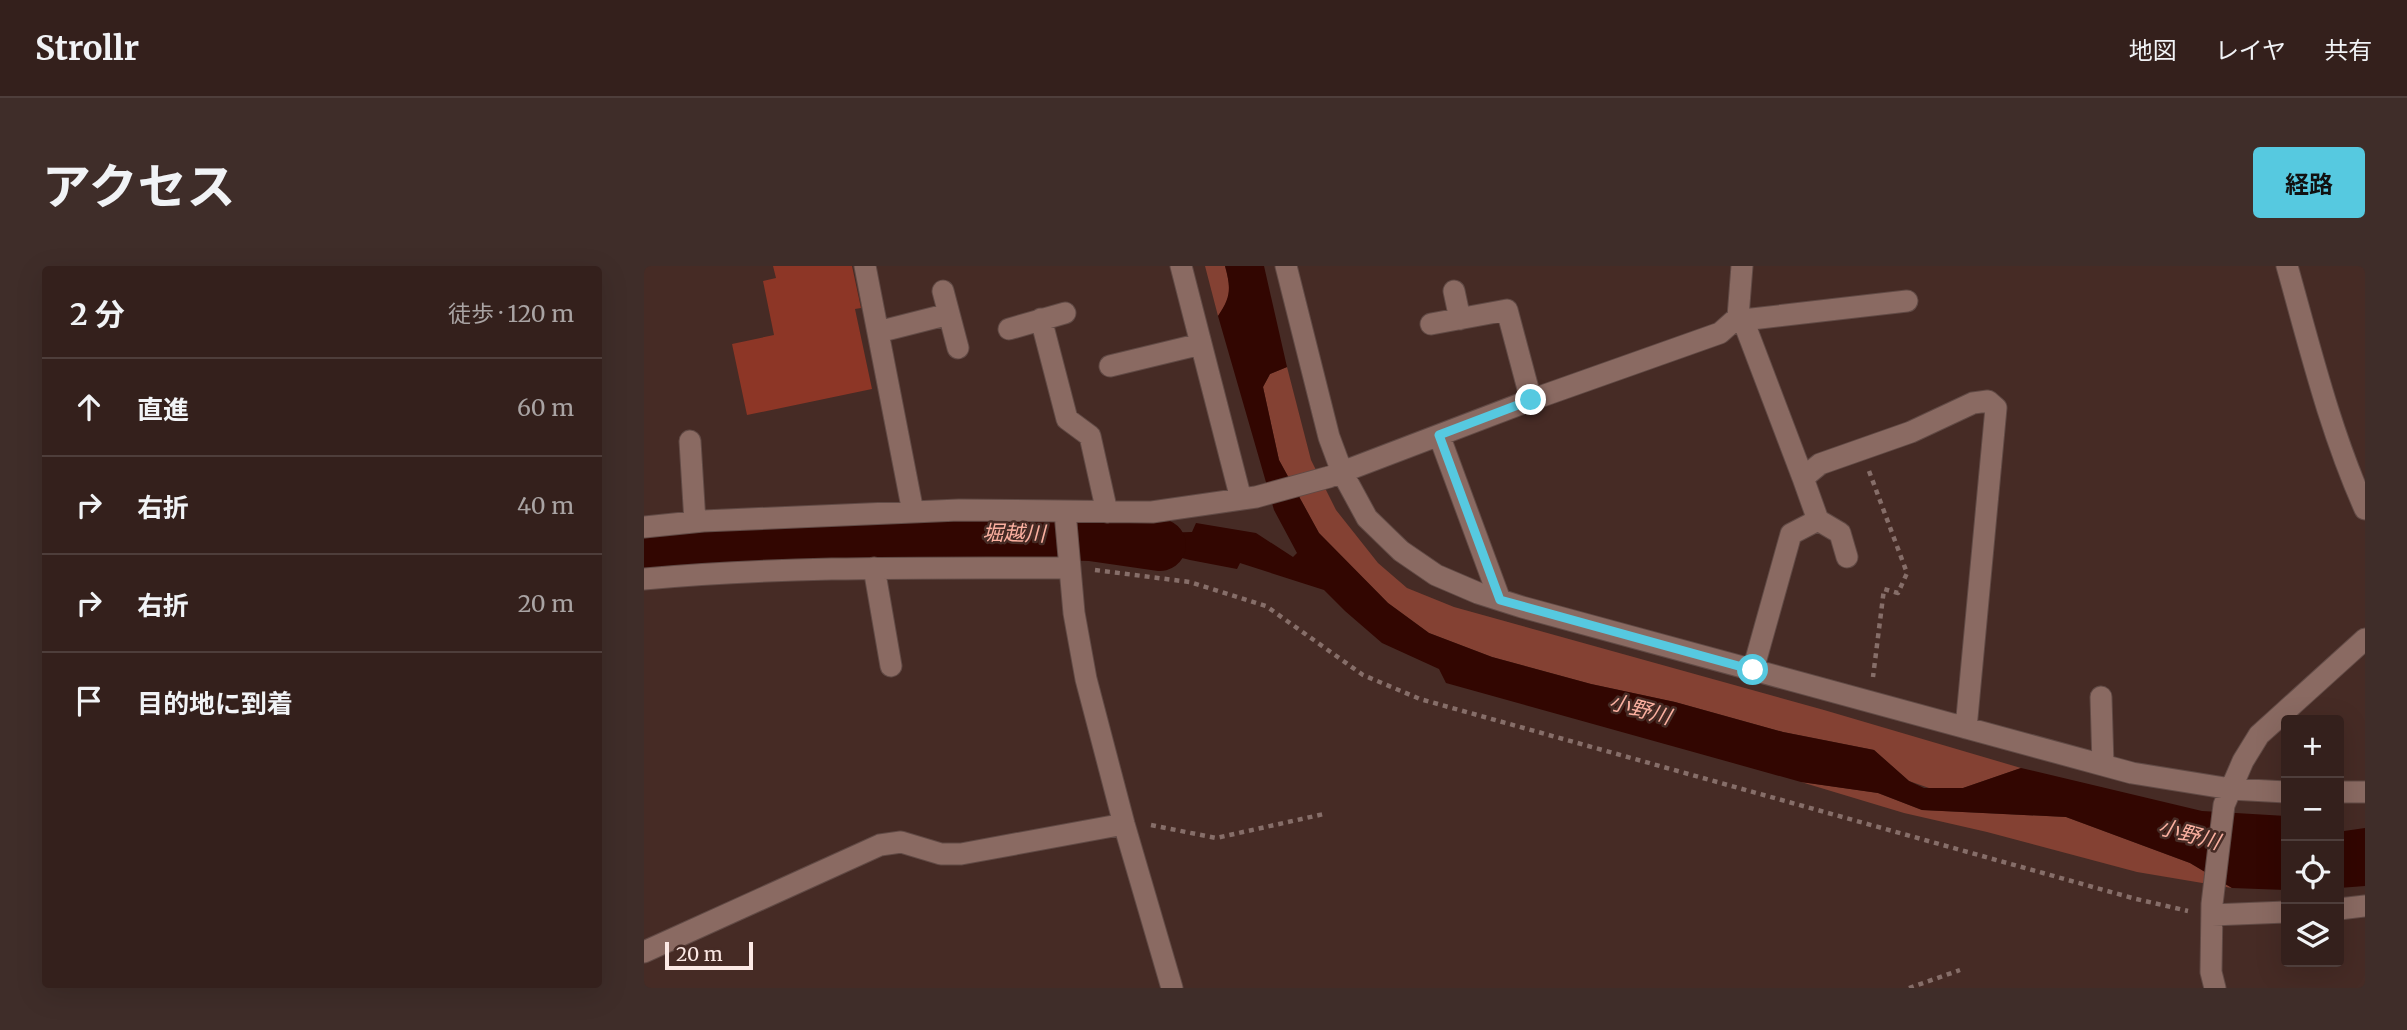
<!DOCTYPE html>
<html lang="ja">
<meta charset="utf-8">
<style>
:root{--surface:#34201c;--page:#3f2d29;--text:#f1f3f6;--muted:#a9a3a3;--line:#4e3e3b;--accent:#56c9e0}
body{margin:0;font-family:Merriweather,"Noto Sans JP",serif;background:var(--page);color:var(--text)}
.controls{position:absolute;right:21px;bottom:21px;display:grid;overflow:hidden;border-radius:7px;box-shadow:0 7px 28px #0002}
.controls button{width:63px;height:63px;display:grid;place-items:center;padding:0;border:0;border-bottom:2px solid var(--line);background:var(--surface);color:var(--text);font:35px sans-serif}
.scale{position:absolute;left:21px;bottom:18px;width:88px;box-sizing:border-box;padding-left:7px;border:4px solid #fce9e5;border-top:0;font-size:19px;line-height:24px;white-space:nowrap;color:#fce9e5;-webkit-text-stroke:5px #462b25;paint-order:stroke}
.stop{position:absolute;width:21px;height:21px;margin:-16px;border:5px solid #56c9e0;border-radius:50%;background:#fff}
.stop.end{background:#56c9e0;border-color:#fff;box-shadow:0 2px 7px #0008}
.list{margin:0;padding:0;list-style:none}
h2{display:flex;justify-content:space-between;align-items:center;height:91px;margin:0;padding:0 28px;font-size:30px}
h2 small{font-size:23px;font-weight:400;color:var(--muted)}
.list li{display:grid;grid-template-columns:46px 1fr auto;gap:21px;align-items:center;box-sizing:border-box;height:98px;padding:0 28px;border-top:2px solid var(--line)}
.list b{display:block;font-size:26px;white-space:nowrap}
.list em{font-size:23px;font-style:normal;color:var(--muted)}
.icon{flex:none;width:38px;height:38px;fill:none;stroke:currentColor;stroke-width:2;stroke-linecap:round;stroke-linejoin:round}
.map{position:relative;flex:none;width:1721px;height:722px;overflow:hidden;border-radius:7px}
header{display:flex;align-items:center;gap:42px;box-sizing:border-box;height:98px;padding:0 35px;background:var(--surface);border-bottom:2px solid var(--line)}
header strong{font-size:33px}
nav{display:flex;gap:38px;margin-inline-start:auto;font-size:24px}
.intro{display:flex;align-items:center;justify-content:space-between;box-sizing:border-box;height:168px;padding:0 42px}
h1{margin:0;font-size:49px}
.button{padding:18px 32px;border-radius:7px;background:var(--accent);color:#111;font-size:24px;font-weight:700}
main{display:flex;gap:42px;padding:0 42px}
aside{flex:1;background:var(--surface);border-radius:7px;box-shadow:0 7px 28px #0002}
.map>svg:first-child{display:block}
</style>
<header>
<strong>Strollr</strong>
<nav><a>地図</a><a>レイヤ</a><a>共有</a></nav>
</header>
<div class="intro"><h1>アクセス</h1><a class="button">経路</a></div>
<main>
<aside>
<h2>2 分<small>徒歩 · 120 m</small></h2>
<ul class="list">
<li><svg class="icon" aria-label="ahead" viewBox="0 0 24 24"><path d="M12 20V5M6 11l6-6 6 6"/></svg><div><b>直進</b></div><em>60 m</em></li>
<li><svg class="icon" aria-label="right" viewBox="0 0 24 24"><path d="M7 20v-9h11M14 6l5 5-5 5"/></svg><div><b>右折</b></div><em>40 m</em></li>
<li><svg class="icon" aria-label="right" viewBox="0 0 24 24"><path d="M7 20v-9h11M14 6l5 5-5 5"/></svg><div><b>右折</b></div><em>20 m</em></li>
<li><svg class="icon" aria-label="arrive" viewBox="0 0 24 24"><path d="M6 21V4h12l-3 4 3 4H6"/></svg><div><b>目的地に到着</b></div></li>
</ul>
</aside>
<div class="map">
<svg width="1721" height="722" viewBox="0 0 1721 722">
<rect width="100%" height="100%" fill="#462b25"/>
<path fill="#844133" d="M561 0H581C587 22 588 31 574 50Z
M643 101 667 194 692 244 734 297 763 322 810 341 1180 444 1377 502 1319 522H1285L1265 515 1230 484 1139 466 1031 436 947 418 848 391 785 367 744 337 675 267 635 194 619 121 626 108Z
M1157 516 1234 527 1278 544 1422 551 1546 597 1588 622 1493 606 1343 566 1260 547Z"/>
<path fill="#320601" d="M581 0H620L643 101 626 108 619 121 635 194 675 267 744 337 785 367 848 391 947 418 1031 436 1139 466 1230 484 1265 515 1280 522H1319L1377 502 1558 545 1642 550V624L1588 622 1546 597 1422 551 1278 544 1234 527 1157 516 802 417 795 403 738 377 701 345 680 324 596 297 593 303 546 294 447 269 548 266 552 257 612 267 649 291 653 287 630 244 574 50C587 31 587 22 581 0Z
M1721 562V620L1695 622V563L1700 565Z"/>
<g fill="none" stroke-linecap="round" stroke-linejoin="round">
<path stroke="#320601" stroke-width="52" d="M0 286 257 273 348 266 447 269 516 279"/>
</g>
<path fill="#8d3626" d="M129 0H208L217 42 211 43 228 123 103 149 88 78 130 69 119 15 132 12Z"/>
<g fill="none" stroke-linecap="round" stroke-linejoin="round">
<g stroke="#614a45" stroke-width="23">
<path id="street" d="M221 0 269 246
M537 0 597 233
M642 0 685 171 698 206 723 252 757 285 792 309 834 327 878 341 1488 507 1587 523 1642 526
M1643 0C1666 82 1686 165 1721 243
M299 25 314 82
M810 25 816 53
M397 53 423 153 446 170 463 246
M787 58 863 44 887 134
M365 63 421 47
M234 66 305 48
M466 100 557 78
M795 169 856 334
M46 175 51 256
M1159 212 1099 54 1263 35
M421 246 430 347 442 413 480 558 528 722
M1174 254 1196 267 1203 291
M0 261 59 255 315 244 508 246 612 231 685 211 887 134 1076 67 1094 51 1098 0
M230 302 247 400
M0 313C141 300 284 302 425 302
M1109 404 1147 268 1174 254 1159 212 1176 198 1267 166 1329 137 1344 135 1352 142 1322 462
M1457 431 1459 499
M1695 526H1721
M1695 643 1721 640
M1568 649 1642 646
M0 686 236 579 257 576 297 588H317L480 558
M1571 722 1567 706 1568 638 1580 539 1599 495 1615 469 1721 373"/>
</g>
<path stroke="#866e69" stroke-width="4.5" stroke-dasharray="5 5" stroke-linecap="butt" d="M1225 205 1263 307 1254 327 1240 323 1229 411
M451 304 546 316 622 340 719 409 776 433 1492 633 1544 645
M507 559 572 572 680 548
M1265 722 1316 704"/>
<use href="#street" stroke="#8a6a62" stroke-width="21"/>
</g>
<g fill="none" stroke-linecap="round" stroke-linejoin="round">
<path stroke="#56c9e0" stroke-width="9" d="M887 134 795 169 856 334 1109 404"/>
</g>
<g text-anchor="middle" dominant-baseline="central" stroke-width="5" stroke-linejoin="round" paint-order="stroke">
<g font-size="21" font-style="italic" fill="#fbb0a0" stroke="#462b25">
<text transform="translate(370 267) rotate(1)">堀越川</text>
<text transform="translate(996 443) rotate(15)">小野川</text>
<text transform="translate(1545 568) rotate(15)">小野川</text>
</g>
</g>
</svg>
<div class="controls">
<button>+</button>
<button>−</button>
<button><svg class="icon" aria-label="locate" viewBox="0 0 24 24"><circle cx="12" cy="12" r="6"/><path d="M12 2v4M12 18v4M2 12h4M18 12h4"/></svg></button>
<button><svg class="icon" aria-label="layers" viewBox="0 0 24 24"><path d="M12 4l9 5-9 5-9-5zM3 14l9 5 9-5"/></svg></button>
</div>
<div class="scale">20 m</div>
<div class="stop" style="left:1109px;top:404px"></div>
<div class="stop end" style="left:887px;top:134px"></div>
</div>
</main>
